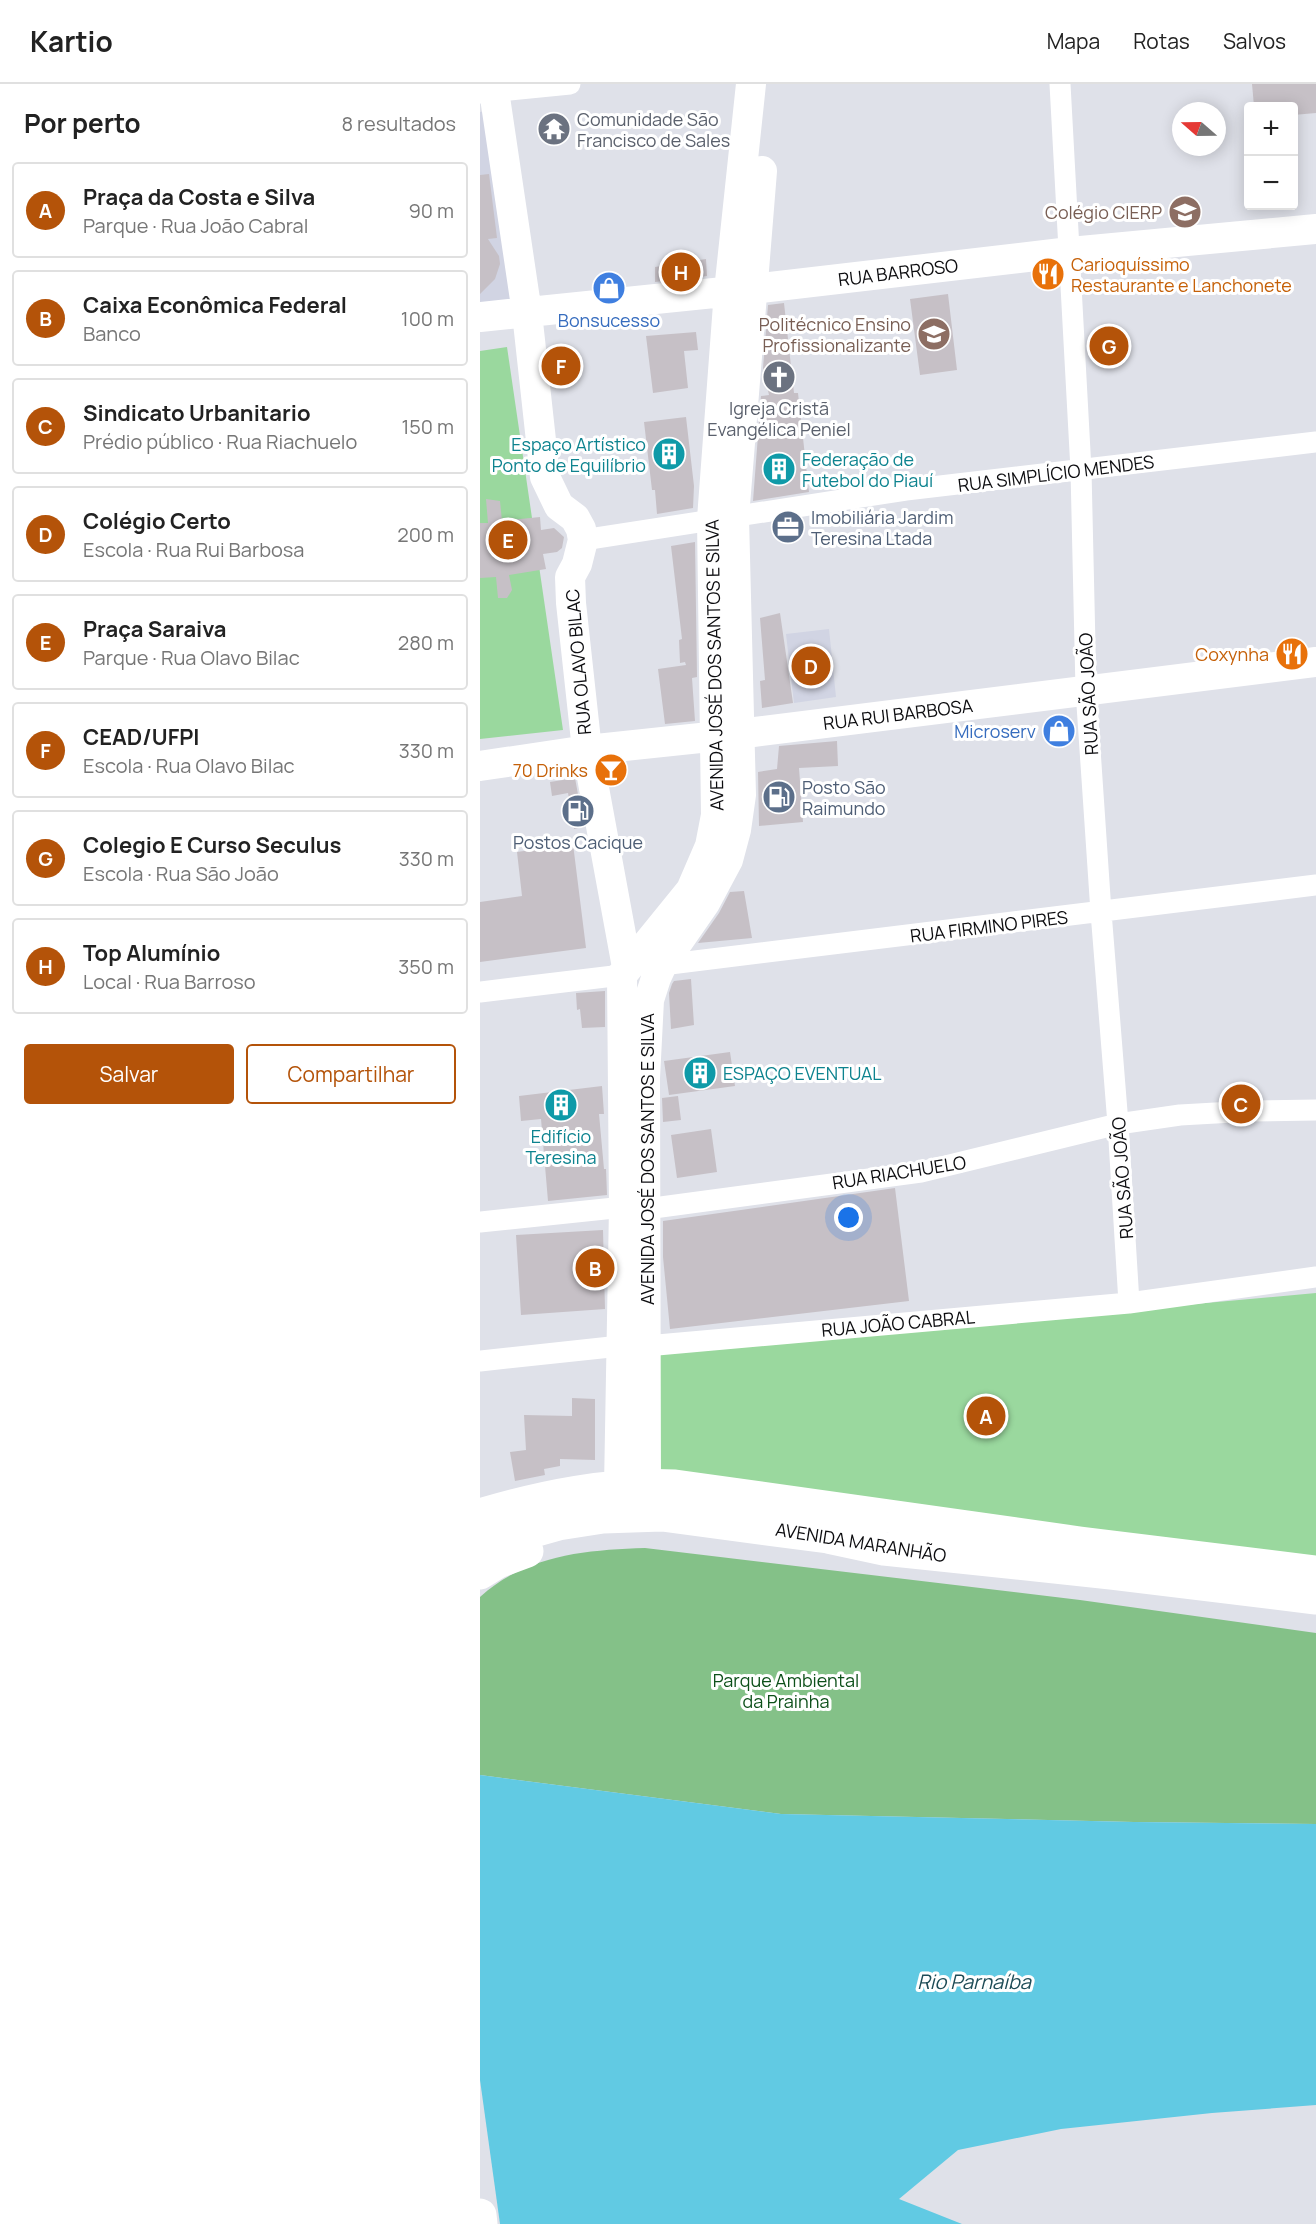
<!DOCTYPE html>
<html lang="pt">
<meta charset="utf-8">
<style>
:root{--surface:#fff;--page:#f6f6f6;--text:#222;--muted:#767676;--line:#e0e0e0;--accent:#b45309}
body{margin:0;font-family:Manrope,sans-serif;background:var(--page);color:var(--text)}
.controls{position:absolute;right:18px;top:18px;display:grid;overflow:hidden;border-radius:6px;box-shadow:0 3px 15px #0003}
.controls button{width:54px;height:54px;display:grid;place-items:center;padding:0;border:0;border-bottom:2px solid var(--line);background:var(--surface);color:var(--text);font:30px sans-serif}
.compass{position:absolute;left:692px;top:18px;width:54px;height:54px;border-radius:50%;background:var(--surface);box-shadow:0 3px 15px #0003;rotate:290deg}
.you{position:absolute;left:369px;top:1134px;width:21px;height:21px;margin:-15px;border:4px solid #fff;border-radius:50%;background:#1a73e8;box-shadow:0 0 0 9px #1a73e833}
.badge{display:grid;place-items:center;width:39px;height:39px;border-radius:50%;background:var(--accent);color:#fff;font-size:20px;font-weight:700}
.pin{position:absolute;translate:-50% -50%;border:3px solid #fff;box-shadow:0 2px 6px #0006}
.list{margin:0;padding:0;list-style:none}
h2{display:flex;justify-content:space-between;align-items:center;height:78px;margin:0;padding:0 24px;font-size:26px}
h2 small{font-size:20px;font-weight:400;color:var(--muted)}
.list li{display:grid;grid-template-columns:39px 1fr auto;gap:18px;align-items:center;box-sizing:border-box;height:96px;margin:0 12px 12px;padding:0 12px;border:2px solid var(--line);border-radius:6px}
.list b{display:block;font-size:22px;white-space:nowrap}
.list p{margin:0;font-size:20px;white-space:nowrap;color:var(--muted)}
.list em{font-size:20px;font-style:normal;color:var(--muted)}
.actions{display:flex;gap:12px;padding:18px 24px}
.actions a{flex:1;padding:14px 0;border:2px solid var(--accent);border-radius:6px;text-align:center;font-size:21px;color:var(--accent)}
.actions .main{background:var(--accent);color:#fff}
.map{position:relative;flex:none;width:836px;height:2140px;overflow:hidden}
header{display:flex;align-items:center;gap:36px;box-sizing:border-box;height:84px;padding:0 30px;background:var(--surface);border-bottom:2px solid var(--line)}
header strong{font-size:28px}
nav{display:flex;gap:33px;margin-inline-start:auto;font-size:21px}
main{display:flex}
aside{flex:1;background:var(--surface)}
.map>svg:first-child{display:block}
</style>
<header>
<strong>Kartio</strong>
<nav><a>Mapa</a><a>Rotas</a><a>Salvos</a></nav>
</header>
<main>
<aside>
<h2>Por perto<small>8 resultados</small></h2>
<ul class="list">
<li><span class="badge">A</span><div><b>Praça da Costa e Silva</b><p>Parque · Rua João Cabral</p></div><em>90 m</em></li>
<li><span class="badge">B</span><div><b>Caixa Econômica Federal</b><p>Banco</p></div><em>100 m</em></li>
<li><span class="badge">C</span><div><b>Sindicato Urbanitario</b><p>Prédio público · Rua Riachuelo</p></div><em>150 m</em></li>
<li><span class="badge">D</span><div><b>Colégio Certo</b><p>Escola · Rua Rui Barbosa</p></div><em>200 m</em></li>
<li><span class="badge">E</span><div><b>Praça Saraiva</b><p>Parque · Rua Olavo Bilac</p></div><em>280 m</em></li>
<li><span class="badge">F</span><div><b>CEAD/UFPI</b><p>Escola · Rua Olavo Bilac</p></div><em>330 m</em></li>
<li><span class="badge">G</span><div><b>Colegio E Curso Seculus</b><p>Escola · Rua São João</p></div><em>330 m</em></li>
<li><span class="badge">H</span><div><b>Top Alumínio</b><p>Local · Rua Barroso</p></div><em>350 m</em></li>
</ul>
<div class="actions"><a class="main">Salvar</a><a>Compartilhar</a></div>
</aside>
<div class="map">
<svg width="836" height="2140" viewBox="0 0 836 2140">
<rect width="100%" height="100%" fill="#dfe1e9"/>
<path fill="#d1d4e3" d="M8 27 33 222 0 226V28Z
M349 545 356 613 314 619 306 550Z"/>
<path fill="#9ad89e" d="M27 263 83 646 0 655V267Z
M836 1209V1478L176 1395 178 1269Z"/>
<path fill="#84c188" d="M165 1464 600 1516 836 1549V1740L654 1738 301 1730 0 1691V1513C46 1471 105 1466 165 1464Z"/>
<path fill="#61cae3" d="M0 1691 301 1730 654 1738 836 1740V2021L732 2029 581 2045 478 2066 419 2115 482 2140H0Z"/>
<path fill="#dfe1e9" d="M0 1996 20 2140H0Z"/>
<path fill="#c6c0c6" d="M772 0H836V29L813 31V22H774Z
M9 90 17 154 8 155 19 172 20 180 15 195 0 210V91Z
M226 175 227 192 175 198V183Z
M468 210 477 286 440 291 430 215Z
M304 219 314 309H318L329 408 273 417 281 312 289 311 283 284 288 221Z
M216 248 218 266 204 267 208 304 173 309 166 252Z
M206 333 214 402 213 424 177 430 175 406H172L164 338Z
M6 415 20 417 22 437 60 433 61 446 74 444 84 453 82 464 77 468 63 470 66 485 29 491 32 506 27 514H18L16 493 0 494V439H8Z
M215 458 217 593 212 594 215 637 185 640 178 585 206 581 205 578 200 579 199 556 202 555 191 462Z
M300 529 313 619 282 624 280 597 285 596 280 534Z
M357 657 358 682 319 684 323 738 279 742 278 688 297 685 299 662Z
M95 694 104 743 94 745 88 709 72 712 70 698Z
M93 760 106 864 0 878V818L42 812 37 768Z
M264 807 272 854 218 859 239 829 250 808Z
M211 895 214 941 191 945 189 909 192 900 194 897Z
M125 907V943L102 944 100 925 97 926 96 909Z
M250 968 255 1002 189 1011 184 977Z
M122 1002 124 1030H119L124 1085H126L127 1111 68 1117 61 1035 41 1037 39 1012Z
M198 1012 201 1036 183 1038 182 1014Z
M231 1045 237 1088 197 1094 191 1051Z
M415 1104 429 1217 190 1245 183 1173V1137Z
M123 1146 125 1225 41 1231 36 1151Z
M92 1314 115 1315V1376L80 1375V1382L64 1385 65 1391 35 1397 30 1368 46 1366 44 1331 92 1332Z"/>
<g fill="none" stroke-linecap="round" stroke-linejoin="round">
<path stroke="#fff" stroke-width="21" d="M580 0 601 386 606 606 621 828 638 1040 649 1219
M1 9 90 0
M103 456 426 406 836 358
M182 881 836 801
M0 908 142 891
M0 1138 144 1123 166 1125 441 1088 638 1040 700 1031 771 1027 836 1026
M0 1277 140 1262H166L649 1219 836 1193"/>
<path stroke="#fff" stroke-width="30" d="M13 0 47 229 65 393 79 422 95 434 101 445 103 456 97 480 90 493 91 519 107 666 147 883
M0 233 273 205 590 168 836 145
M0 682 107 666 258 650 836 578
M159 1417 139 1403 144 1123 142 891 211 806 230 762 236 731 232 435 249 207 271 0
M150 1419 166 1401 165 994 169 916 176 894 182 881 225 819 248 776 256 746 261 711 254 433 282 87"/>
<path stroke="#fff" stroke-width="33" d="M0 1431C64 1412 128 1399 195 1402L600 1459 836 1488
M0 1462 78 1440 123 1433 182 1431 348 1453 404 1465 631 1489 836 1514
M0 1489 18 1478 47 1467
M0 2131 1 2140"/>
</g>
<defs>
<g id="temple-disc" transform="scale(1.725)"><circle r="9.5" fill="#6b7280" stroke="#fff"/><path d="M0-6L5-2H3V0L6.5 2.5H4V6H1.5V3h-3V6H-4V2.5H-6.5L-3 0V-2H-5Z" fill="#fff"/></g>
<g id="school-disc" transform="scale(1.725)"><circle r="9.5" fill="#8d6e63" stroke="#fff"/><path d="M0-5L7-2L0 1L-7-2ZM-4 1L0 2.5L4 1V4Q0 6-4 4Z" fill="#fff"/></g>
<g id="restaurant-disc" transform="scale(1.725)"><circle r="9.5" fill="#e8710a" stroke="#fff"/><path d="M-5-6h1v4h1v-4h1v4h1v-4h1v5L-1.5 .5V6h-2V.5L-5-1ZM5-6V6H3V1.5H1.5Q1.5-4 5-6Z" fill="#fff"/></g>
<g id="shop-disc" transform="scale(1.725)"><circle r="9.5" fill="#3f7fe0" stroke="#fff"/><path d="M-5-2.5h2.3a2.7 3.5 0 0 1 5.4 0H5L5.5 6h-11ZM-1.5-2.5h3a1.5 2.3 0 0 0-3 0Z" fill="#fff"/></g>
<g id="university-disc" transform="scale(1.725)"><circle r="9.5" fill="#8d6e63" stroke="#fff"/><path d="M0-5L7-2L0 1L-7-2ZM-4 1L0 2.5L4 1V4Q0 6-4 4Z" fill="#fff"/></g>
<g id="church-disc" transform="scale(1.725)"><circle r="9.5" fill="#6b7280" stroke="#fff"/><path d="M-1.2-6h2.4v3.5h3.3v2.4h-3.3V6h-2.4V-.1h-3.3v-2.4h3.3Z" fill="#fff"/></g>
<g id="building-disc" transform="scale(1.725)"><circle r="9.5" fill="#0f9aa8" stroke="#fff"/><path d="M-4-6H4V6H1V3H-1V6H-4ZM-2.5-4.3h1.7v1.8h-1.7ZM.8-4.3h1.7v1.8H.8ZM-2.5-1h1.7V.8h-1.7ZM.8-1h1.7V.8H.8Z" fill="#fff"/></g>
<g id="office-disc" transform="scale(1.725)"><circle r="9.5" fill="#5c6f8a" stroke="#fff"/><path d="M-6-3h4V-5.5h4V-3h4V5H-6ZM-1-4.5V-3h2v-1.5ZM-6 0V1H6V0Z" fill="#fff"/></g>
<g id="bar-disc" transform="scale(1.725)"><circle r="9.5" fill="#e8710a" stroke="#fff"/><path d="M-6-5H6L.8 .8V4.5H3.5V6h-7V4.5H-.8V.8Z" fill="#fff"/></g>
<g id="fuel-disc" transform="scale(1.725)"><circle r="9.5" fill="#5c6f8a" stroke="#fff"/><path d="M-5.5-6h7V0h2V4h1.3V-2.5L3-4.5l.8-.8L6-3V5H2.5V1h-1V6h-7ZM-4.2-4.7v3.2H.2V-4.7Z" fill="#fff"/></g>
</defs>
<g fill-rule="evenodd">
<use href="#temple-disc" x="74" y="45"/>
<use href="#school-disc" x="705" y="128"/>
<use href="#restaurant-disc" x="568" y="190"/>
<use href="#shop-disc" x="129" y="204"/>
<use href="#university-disc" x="454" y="250"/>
<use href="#church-disc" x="299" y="293"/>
<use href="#building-disc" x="189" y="370"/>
<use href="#building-disc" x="299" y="385"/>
<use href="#office-disc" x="308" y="443"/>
<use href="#restaurant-disc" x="812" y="570"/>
<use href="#shop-disc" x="579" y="647"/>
<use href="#bar-disc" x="131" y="686"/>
<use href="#fuel-disc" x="299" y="713"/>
<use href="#fuel-disc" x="98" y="727"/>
<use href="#building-disc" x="220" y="989"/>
<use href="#building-disc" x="81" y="1021"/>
</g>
<g text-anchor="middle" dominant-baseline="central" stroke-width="6" stroke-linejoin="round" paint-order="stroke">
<g font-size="18" fill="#5b616d" stroke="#fff" text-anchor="start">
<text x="97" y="35">Comunidade São<tspan x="97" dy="21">Francisco de Sales</tspan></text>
<text x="299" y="324" text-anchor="middle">Igreja Cristã<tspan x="299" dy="21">Evangélica Peniel</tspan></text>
</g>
<g font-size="18" fill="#785e54" stroke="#fff" text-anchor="end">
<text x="682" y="128">Colégio CIERP</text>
<text x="431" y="240">Politécnico Ensino<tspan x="431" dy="21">Profissionalizante</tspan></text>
</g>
<g font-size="18" fill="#c56008" stroke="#fff" text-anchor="end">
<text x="591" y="180" text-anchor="start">Carioquíssimo<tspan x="591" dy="21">Restaurante e Lanchonete</tspan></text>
<text x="789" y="570">Coxynha</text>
<text x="108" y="686">70 Drinks</text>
</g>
<g font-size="18" fill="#0c0c0f" stroke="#fff">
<text transform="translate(418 188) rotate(-7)">RUA BARROSO</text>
<text transform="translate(576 389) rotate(-7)">RUA SIMPLÍCIO MENDES</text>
<text transform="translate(98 578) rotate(-95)">RUA OLAVO BILAC</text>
<text transform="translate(234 581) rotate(-91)">AVENIDA JOSÉ DOS SANTOS E SILVA</text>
<text transform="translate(608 610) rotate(-93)">RUA SÃO JOÃO</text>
<text transform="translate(418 630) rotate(-7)">RUA RUI BARBOSA</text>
<text transform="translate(509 842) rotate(-7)">RUA FIRMINO PIRES</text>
<text transform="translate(167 1075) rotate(-90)">AVENIDA JOSÉ DOS SANTOS E SILVA</text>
<text transform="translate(419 1088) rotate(-9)">RUA RIACHUELO</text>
<text transform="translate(642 1094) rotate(-94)">RUA SÃO JOÃO</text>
<text transform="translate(418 1239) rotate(-5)">RUA JOÃO CABRAL</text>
<text transform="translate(381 1458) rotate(9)">AVENIDA MARANHÃO</text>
</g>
<g font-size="18" fill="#366cbe" stroke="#fff">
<text x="129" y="236">Bonsucesso</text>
<text x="556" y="647" text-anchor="end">Microserv</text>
</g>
<g font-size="18" fill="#0d838f" stroke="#fff" text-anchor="start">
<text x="166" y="360" text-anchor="end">Espaço Artístico<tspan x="166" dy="21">Ponto de Equilíbrio</tspan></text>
<text x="322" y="375">Federação de<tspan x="322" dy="21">Futebol do Piauí</tspan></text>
<text x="243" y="989">ESPAÇO EVENTUAL</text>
<text x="81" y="1052" text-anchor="middle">Edifício<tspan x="81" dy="21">Teresina</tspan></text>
</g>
<g font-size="18" fill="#4e5e75" stroke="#fff" text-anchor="start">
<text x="331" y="433">Imobiliária Jardim<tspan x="331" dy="21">Teresina Ltada</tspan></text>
<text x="322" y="703">Posto São<tspan x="322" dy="21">Raimundo</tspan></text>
<text x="98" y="758" text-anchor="middle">Postos Cacique</text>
</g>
<g font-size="18" fill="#0d501a" stroke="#fff">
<text x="306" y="1596">Parque Ambiental<tspan x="306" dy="21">da Prainha</tspan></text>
</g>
<g font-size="20" font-style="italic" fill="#1e4c57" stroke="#fff">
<text x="494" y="1897">Rio Parnaíba</text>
</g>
</g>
</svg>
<div class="controls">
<button>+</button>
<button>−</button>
</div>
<svg class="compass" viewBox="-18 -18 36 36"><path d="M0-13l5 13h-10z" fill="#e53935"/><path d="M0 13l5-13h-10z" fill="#767676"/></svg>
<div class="you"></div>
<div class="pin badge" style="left:506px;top:1332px">A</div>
<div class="pin badge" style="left:115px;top:1184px">B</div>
<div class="pin badge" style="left:761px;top:1020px">C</div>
<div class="pin badge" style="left:331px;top:582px">D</div>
<div class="pin badge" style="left:28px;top:456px">E</div>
<div class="pin badge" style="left:81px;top:282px">F</div>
<div class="pin badge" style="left:629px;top:262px">G</div>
<div class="pin badge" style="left:201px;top:188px">H</div>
</div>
</main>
